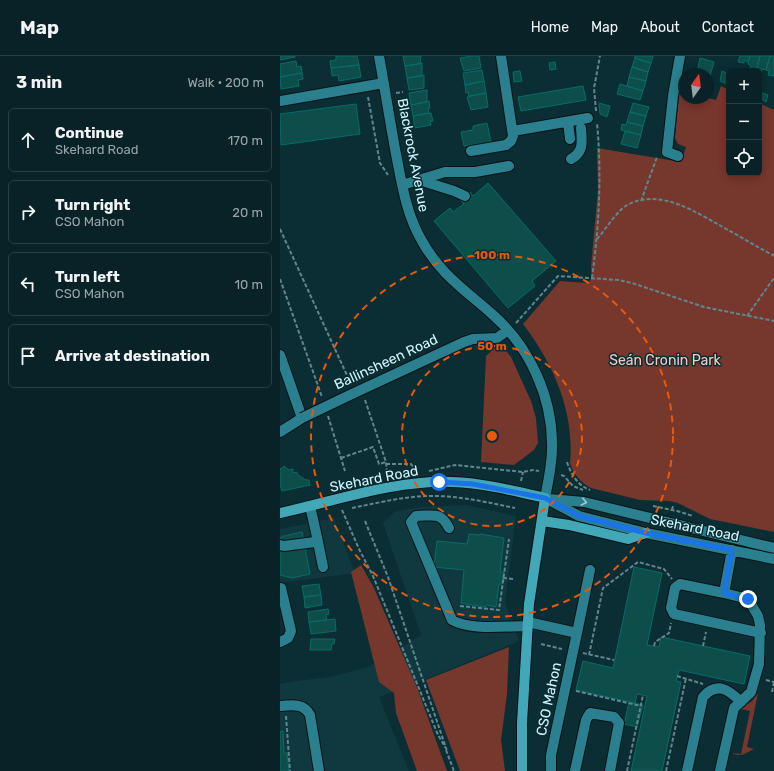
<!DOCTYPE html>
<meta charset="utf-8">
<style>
:root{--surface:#082227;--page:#112a2f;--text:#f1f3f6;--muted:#98a4a7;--line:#293f44}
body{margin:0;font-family:Rubik,sans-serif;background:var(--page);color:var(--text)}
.controls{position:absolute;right:12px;top:12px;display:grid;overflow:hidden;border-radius:6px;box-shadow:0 2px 10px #0003}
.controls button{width:36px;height:36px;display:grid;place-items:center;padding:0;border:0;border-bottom:1px solid var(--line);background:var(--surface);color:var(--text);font:20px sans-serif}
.compass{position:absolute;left:398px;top:12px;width:36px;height:36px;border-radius:50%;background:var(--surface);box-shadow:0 2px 10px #0003;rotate:14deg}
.stop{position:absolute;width:12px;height:12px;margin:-9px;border:3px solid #1a73e8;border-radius:50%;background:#fff}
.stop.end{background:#1a73e8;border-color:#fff;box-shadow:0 1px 4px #0008}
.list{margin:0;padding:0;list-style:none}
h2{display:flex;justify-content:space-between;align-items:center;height:52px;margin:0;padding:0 16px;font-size:17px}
h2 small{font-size:13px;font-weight:400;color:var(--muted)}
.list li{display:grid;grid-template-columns:26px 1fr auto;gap:12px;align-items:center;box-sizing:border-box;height:64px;margin:0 8px 8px;padding:0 8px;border:1px solid var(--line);border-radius:6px}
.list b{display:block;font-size:15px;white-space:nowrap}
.list p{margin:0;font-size:13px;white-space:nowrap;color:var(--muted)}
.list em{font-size:13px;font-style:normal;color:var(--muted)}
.icon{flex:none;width:22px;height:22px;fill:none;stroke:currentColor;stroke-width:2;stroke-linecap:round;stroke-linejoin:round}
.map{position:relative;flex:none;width:494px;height:715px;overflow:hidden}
header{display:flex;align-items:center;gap:24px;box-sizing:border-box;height:56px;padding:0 20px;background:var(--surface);border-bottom:1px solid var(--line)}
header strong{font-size:19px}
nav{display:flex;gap:22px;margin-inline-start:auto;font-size:14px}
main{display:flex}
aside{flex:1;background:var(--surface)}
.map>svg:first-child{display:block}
</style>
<header>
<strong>Map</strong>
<nav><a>Home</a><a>Map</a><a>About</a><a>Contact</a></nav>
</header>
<main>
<aside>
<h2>3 min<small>Walk · 200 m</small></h2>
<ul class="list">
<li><svg class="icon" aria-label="ahead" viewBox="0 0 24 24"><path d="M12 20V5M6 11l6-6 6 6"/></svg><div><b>Continue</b><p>Skehard Road</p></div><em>170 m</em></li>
<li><svg class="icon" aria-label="right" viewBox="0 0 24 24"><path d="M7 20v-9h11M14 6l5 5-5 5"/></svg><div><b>Turn right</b><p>CSO Mahon</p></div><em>20 m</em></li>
<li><svg class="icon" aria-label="left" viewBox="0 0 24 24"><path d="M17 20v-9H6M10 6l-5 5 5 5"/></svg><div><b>Turn left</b><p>CSO Mahon</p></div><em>10 m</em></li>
<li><svg class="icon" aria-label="arrive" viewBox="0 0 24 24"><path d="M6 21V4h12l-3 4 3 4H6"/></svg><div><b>Arrive at destination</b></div></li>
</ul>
</aside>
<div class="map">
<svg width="494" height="715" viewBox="0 0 494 715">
<rect width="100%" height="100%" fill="#0a2e34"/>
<path fill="#10393f" d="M187 449 236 460 225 546 239 585 146 623 99 641 129 715H0V628L8 626 50 621 88 611 141 579 103 467 114 456 140 451Z
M54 462 75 517 0 527V473Z"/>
<path fill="#76372d" d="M441 30 449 34V117H479V47L494 54V476L430 463 398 447 389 445 360 444 311 432C301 427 293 418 290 407 295 356 273 307 243 268L280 225 308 227 312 222 311 211 318 133 317 92 401 106 406 91 398 88 395 82 399 38 404 39V42H428L436 44Z
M220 287 231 301 251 345 256 362 258 387 254 394 234 409 201 406 206 300Z
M81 509 94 532 138 634 167 715H137L116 657 114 637 99 626 71 516Z
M229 591 227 638 221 684 225 715H180L146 624Z
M478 637 467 691 474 693C465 697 461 702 452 697L461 698 470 655 461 653 472 645Z"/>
<path fill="#0d4e4b" stroke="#066d69" d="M0 0H15V1L0 4Z
M56 0H77L79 9 51 12 50 5 56 4Z
M123 0H141L140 8 125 10Z
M192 0H199L201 12 184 15 180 2Z
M355 0H373L371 7 355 2Z
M460 0H470L468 6 464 4V7L458 6Z
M470 0H480L476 15H468L471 10 468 8Z
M480 0H490L486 14 482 13 481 16 476 15Z
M490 0H494V20L488 19 489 15 486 14Z
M355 2 371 7 368 16 352 11Z
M420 2 434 6 430 20 428 18 417 17Z
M16 5 17 11 21 10 22 17 0 21V8Z
M275 6 276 13 270 14 269 7Z
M142 7V20L127 22 125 10Z
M79 9 81 21 59 25 58 19 52 20 51 12Z
M352 11 368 16 366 25 349 21Z
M202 14 204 25 185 29 183 17Z
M240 15 242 25 234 26 233 16Z
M442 15 449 18V29L440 25Z
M22 17 23 23 18 24 19 30 1 33 0 21Z
M144 19V32L129 34 127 22Z
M349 21 366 25 363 35 347 30Z
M204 25 206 37 189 40 188 36 186 37 185 29Z
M340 28 363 35 360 44 337 38Z
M303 30 306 44 241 55 238 41Z
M147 34V46L131 49 129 37Z
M480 36 488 39 486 46 479 42Z
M206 37 208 51 191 54 187 41Z
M149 45 150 52 148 53 149 57 133 60 131 49Z
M319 47 330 50 327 61 320 58Z
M353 47 369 51 366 60 350 56Z
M76 48 80 78 1 89 0 58Z
M350 56 366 60 363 70 347 66Z
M151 57 153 65H150L151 69 135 72 133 60Z
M347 66 363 70 361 79 341 74 342 68 346 69Z
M207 67 211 86 184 90 181 76 193 74V70Z
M345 75 361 79 357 92 341 88Z
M208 127 276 205 252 225 255 230 228 252 154 165 170 152 173 156 184 148 180 144 190 136 193 140Z
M4 410 9 414 13 413V417L17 416 18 419 26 424H29L30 429 2 435 0 428V412L1 413Z
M22 476 30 518 12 522 0 519V482L4 480Z
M189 478 200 479V478L224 482 220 516H224L222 528H219L216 551 206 549 205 551 181 547 184 514 154 511 157 485 187 488Z
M354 511 382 517 367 589 379 591 381 581 470 600 464 628 399 614 396 625 401 626 382 715H351L367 640 357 638 355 647 296 634 303 605 333 612Z
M39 528 41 539 24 541 22 530Z
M41 539 42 549 25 552 24 541Z
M48 553 49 558 46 559 47 564 29 566 28 556Z
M55 563 56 575 31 578 29 566Z
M31 583H55L54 588H52L51 594H30Z
M349 646 363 649 357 671 344 668Z
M3 675 4 697H7L9 715H0V676Z"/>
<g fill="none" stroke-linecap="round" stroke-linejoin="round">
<g stroke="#061417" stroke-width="12">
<path id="minor" d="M99 0C105 33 110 66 116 98 122 128 126 158 142 185 160 218 185 234 212 258 250 291 273 342 272 392 272 409 268 426 265 442
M0 45 104 27
M288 66 290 83
M233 75 308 62
M191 95 226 89 231 85 233 80 221 0
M398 100 387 96 393 40 400 0
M291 103C304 96 302 86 301 72
M139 124 174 135 185 140
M122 129 165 116H195L229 110
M0 299 22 362 0 376
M72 338 184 286 193 283 217 282 228 274
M265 442 299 460 366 477 494 503
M269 443 304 446 494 492
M169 472C160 455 153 460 136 460L131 466 172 564C191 575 227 570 248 570
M37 481 43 511
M0 489 4 490 35 486 37 481 30 450
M444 537 400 528 395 532 391 552 394 558 481 577
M248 566 297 577 271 699V715
M297 577 310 514
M0 586 8 582 11 575 1 532
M0 650C12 649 24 647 30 659L39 715
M295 715 306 664 310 657 334 661 339 667 330 715
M407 715 423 641C437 625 449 634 461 646
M440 715 454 652 471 636 479 608 480 569 478 560 468 543 444 537 452 494"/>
</g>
<g stroke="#061417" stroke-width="12">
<path id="major" d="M0 457C56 445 114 424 172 426 203 427 235 435 265 442L249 548 242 667V715
M262 465 289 469 348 483 366 477"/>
</g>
<path stroke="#61868d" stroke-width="2" stroke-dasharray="4 2" stroke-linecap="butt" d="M116 37 123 36
M88 41 100 107 108 119
M316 55 314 32 320 0
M361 145 377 101
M0 173 71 328
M317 183C326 173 336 156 347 149 379 132 414 155 441 170 459 180 476 190 494 200
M312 222C319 170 322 120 317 67
M0 223 42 341
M467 260 494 222
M236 267 278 220 338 224 352 227 424 251 494 265
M85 344 106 406 107 418
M48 360 65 415
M61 402 93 391 99 408 106 406
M287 406C291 418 297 429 310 434
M106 408H131L134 412 135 417
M149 415 175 409 243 416 253 414 259 415
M281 419 284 420 293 430 303 434
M241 425 243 416
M373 450 397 455 413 460
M72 452C92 448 113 443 133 441 168 437 201 445 235 452
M62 454 79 493 93 520 158 679 167 694
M392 454 393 450
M85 465 108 521 165 689
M223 522 234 523
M180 550 219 554 229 483
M261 588 282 593
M374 590 375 586 389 577 391 567
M423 590 426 576
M303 597 334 604
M309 599 323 532 358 506 384 513 392 523
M397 620 423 628
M486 624 494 626
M296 635 361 650
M492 636 494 626
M6 660 10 715
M166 694 174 715
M347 715 363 639
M386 715 406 622"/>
<use href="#minor" stroke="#2a808e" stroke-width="10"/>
<use href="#major" stroke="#42a8b8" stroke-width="10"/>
<g stroke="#061417" stroke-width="12" stroke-linecap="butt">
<path id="minor-bridge" d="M22 362 72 338"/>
</g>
<use href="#minor-bridge" stroke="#2a808e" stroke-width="10"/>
</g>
<defs><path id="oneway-chevron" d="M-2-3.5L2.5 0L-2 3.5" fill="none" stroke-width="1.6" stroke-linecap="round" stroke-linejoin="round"/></defs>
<use stroke="#96cdd7" href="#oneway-chevron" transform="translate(304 446) rotate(13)"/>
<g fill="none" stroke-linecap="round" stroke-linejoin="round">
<path stroke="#1a73e8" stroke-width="5" d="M159 426 193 428 265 442 299 460 366 477 452 494 444 537 468 543"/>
</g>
<g fill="none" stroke="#e8590c" stroke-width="2" stroke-dasharray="7 5">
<circle cx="212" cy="380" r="90"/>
<circle cx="212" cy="380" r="181"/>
</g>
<g text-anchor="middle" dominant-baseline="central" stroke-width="3" stroke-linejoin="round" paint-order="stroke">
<g font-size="14" fill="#d0f7fe" stroke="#0a2e34">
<text transform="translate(133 99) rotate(79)">Blackrock Avenue</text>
<text transform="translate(106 306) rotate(-25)">Ballinsheen Road</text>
<text transform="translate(94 423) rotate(-11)">Skehard Road</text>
<text transform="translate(415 472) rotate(11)">Skehard Road</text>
<text transform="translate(269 643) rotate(-78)">CSO Mahon</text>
</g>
<g font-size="14" fill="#f5c9c1" stroke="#0a2e34">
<text x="385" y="304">Seán Cronin Park</text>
</g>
</g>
<circle cx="212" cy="380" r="6" fill="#e8590c" stroke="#0a2e34" stroke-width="2"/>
<g font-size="12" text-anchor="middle" font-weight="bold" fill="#e8590c" stroke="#0a2e34" stroke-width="3" stroke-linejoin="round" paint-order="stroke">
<text x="212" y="203">100 m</text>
<text x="212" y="294">50 m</text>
</g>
</svg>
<div class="controls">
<button>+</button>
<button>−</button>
<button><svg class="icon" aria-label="locate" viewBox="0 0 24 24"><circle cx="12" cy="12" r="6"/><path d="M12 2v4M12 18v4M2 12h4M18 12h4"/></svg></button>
</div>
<svg class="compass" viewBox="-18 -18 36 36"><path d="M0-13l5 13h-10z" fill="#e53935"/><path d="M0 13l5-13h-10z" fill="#98a4a7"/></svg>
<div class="stop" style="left:159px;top:426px"></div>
<div class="stop end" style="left:468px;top:543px"></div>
</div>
</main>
